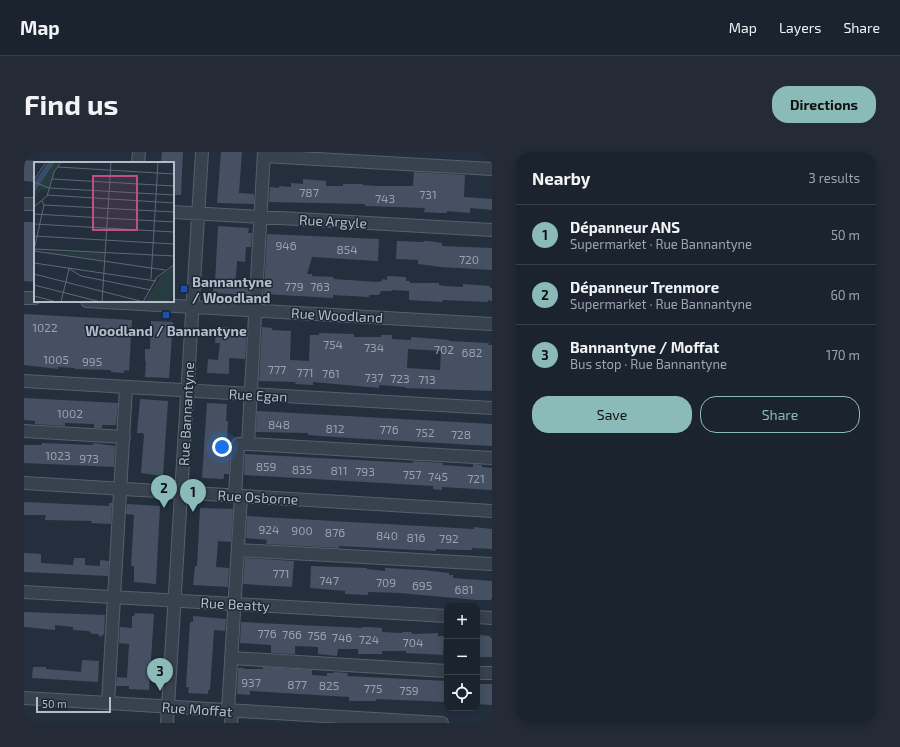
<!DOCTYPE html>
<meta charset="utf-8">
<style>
:root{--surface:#1b232e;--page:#242b36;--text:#f1f3f6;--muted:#a0a4aa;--line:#39404a;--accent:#8bbbb9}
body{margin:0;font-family:"Exo 2",sans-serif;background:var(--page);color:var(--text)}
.controls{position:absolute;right:12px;bottom:12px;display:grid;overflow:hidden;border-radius:8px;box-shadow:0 2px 10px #0003}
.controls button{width:36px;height:36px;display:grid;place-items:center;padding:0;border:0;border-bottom:1px solid var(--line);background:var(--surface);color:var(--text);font:20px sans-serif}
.scale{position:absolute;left:12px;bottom:10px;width:75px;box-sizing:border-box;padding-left:4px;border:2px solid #b4bcc9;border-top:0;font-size:11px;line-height:14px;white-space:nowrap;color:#b4bcc9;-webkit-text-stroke:3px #1d2633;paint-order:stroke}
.you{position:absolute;left:198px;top:295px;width:14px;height:14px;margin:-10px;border:3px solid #fff;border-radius:50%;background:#1a73e8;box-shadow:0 0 0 6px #1a73e833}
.badge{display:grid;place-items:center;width:26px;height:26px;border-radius:50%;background:var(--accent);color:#111;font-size:13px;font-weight:700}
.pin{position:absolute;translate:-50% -33px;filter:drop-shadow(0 1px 2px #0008)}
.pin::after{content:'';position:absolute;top:21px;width:14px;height:12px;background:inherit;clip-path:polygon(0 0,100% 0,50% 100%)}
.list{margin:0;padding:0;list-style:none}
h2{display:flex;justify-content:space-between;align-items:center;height:52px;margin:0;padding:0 16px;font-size:17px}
h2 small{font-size:13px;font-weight:400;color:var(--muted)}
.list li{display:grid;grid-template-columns:26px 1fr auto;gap:12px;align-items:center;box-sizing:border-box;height:60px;padding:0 16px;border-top:1px solid var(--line)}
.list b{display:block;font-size:15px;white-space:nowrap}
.list p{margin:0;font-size:13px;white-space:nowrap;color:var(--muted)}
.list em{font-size:13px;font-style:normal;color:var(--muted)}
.actions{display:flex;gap:8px;padding:12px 16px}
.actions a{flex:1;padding:9px 0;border:1px solid var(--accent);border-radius:16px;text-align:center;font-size:14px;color:var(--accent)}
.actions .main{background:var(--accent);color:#111}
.icon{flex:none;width:22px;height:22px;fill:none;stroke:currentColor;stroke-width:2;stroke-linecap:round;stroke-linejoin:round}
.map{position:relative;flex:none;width:468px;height:571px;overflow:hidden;border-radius:16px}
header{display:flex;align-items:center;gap:24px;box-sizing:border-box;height:56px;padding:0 20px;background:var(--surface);border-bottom:1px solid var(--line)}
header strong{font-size:19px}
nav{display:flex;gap:22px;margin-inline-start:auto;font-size:14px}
.intro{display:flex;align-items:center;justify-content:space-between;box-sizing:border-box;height:96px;padding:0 24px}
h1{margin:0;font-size:28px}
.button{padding:10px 18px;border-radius:16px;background:var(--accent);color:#111;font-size:14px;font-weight:700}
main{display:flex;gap:24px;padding:0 24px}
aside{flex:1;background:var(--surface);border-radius:16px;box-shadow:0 2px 10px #0003}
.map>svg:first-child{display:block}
</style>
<header>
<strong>Map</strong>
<nav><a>Map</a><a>Layers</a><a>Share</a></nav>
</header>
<div class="intro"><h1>Find us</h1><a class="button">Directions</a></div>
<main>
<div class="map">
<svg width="468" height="571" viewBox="0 0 468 571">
<rect width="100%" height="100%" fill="#242f3e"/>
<path fill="#455162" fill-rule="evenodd" d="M138 0H159L157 43H149V11H137Z
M197 0H218L215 41 230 42V52L193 51Z
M0 8 11 9V30L0 29Z
M390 20 441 23 440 45 468 47V58L446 56V61L423 59V61H414L400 60 401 56 341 54V52L245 50 246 35 255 36V34L267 35V31L279 32V27L302 29V34H319V32H339L338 33 352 34H389Z
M0 70H11V130L0 129Z
M194 74 225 76 224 81H228L227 95H222L221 110 213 109V111L211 133 225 134V143L189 141V131H191Z
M243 82 355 87 354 109 288 105 283 122H288V124L309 125 310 127 352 130 358 129V127L363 128V124L382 125V129H386V131H415V133L419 134 439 135V132L466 134V136H468V149L464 148V150L419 148 418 150 385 148V139L368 138V139H357L355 143H345V145L309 143V146L240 142Z
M373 89 400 90V89H405L418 91V94L468 96V118L417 115 394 112V108L372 107Z
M0 162 108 168 105 219 100 218V221L87 220V218L51 217V216L34 215V217L0 213Z
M127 169 149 170 145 226 121 225 122 209H121V197H126Z
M196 175 223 177 221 207 205 206V222L183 221 184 207 194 208 196 191H191L192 177H196Z
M238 175 248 176V178L267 179 266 208 285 209 286 183H295V181L330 182V185H357V183H368V187L387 188V185L425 188V189L465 191 464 193H468V239L381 236V235L355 233V236L289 230V233L271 232 272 230 235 229ZM384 197 417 199 416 218 383 216Z
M0 246 94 251 92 273H78V276H70V272L41 271V274L11 272V269L0 268Z
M116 247 144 249 139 324 117 321 120 283 119 281H113Z
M183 251 203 252 202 269H204L202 303H206L205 322H200V326L198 327 178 326Z
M233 259 468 272V294L325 286 284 283V281L232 280Z
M18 291 69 293V291L91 294 90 315 0 311V293H18Z
M221 302 389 311V309L419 311V313L446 315H449V312L458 313V315L468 316V338L418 335V338L409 337V334L220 323Z
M0 350 85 354V351H88L87 372 67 371 68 369 21 368 22 363H0Z
M103 352 136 354 132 432 110 430V414H107L110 363 102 362Z
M176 356 209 357 207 390 194 389 192 415 205 416 204 435 169 433 171 414H173Z
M223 364 450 377V375L468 377V397L448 396V398H437L412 397V399L315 394V396L242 392 243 388 222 386Z
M0 401 17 402V411L49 413 50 406H61V413L76 414V408L85 409 84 424 0 420Z
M221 406 270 409 268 435 219 432Z
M287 414 343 416V417L361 419V416L399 418 425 421V423H429V426L468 429V447H467V448H452L376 441 344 440V443L321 442V439L286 436Z
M0 460 81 463 80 482 76 485 74 482H68L65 479 49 478V475L31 473V478L0 475Z
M111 461 130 462 125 538 105 537V534H92L93 525 103 526 105 492 95 491 96 475 108 476V464H110Z
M169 464 202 467 201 479 190 478 186 538H184V542L164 541 165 535H162L166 470H169Z
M217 470 338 476V475H347L358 476V480L378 481 379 480H387L389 482 414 481V484H420L419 503 382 501V499H358V502H334V497H314L313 504 294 502V495L271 494V502L247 501V493L216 491Z
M456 483 466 484V486H468V505H453V485L456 486Z
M58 508 75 509 74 530 8 526 9 515H22V517L57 520Z
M239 515 288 518V523L303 524V521H310V520L324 521 323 524 423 529V550L352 547V549H325V545L226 539V543L213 542 214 516H220L219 517H239Z
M453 532H468V553L453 552Z"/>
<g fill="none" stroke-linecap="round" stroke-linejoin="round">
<g stroke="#565f6c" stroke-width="14">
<path id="minor" d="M240 0 224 292 468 306
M240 4 468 17
M114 11 115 0
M0 52H11
M149 60 468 78
M0 146H11
M63 149 468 172
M0 229 468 256
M0 279 100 285
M0 331 468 359
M211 344 214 292H224
M214 398 468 412
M0 440 423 464
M453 465 468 466
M207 506 423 519
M453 521H468
M0 546 418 571
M84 551 102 235
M204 559 217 344
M143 571 178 0
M207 571 208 559"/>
</g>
<use href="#minor" stroke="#38414e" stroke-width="12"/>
</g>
<g fill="#1a4fb4" stroke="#1d2633" stroke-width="1.5">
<rect x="156" y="133" width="8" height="8" rx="2"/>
<rect x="138" y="159" width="8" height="8" rx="2"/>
</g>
<g text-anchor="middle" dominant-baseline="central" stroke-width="3" stroke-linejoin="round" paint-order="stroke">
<g font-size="12" fill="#98a1af">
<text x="285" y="40">787</text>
<text x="404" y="42">731</text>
<text x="361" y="46">743</text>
<text x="262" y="93">946</text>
<text x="323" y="97">854</text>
<text x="445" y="107">720</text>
<text x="270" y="134">779</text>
<text x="296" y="134">763</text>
<text x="21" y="175">1022</text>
<text x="309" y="192">754</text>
<text x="350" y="195">734</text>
<text x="420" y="197">702</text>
<text x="448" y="200">682</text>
<text x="32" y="207">1005</text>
<text x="68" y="209">995</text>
<text x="253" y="217">777</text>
<text x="281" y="220">771</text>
<text x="307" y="221">761</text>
<text x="350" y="225">737</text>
<text x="376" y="226">723</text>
<text x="403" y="227">713</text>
<text x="46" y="261">1002</text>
<text x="255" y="272">848</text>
<text x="311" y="276">812</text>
<text x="365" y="277">776</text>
<text x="401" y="280">752</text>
<text x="437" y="282">728</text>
<text x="34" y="303">1023</text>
<text x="65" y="306">973</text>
<text x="242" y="314">859</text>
<text x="278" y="317">835</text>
<text x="315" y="318">811</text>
<text x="341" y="319">793</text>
<text x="388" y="322">757</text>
<text x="414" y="324">745</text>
<text x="452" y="326">721</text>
<text x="245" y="377">924</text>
<text x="278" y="378">900</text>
<text x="311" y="380">876</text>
<text x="363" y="383">840</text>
<text x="392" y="385">816</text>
<text x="425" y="386">792</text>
<text x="257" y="421">771</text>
<text x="305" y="428">747</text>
<text x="362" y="430">709</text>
<text x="398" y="433">695</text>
<text x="440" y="437">681</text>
<text x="243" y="481">776</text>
<text x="268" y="482">766</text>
<text x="293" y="483">756</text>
<text x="318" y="485">746</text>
<text x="345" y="487">724</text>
<text x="389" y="490">704</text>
<text x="227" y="530">937</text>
<text x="273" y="532">877</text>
<text x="305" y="533">825</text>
<text x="349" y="536">775</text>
<text x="385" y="538">759</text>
</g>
<g font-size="14" fill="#b4bcc9" stroke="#1d2633">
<text transform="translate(309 69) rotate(3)">Rue Argyle</text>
<text transform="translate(313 163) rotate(3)">Rue Woodland</text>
<text transform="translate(234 243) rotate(3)">Rue Egan</text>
<text transform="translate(162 262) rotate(-87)">Rue Bannantyne</text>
<text transform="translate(234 345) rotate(3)">Rue Osborne</text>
<text transform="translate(211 452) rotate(3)">Rue Beatty</text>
<text transform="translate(173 557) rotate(4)">Rue Moffat</text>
</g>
<g font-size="14" font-weight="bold" fill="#b4bcc9" stroke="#1d2633" text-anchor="start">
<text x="168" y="129">Bannantyne<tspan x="168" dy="16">/ Woodland</tspan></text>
<text x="142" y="178" text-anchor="middle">Woodland / Bannantyne</text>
</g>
</g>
<g transform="translate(10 10)">
<rect width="140" height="140" fill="#242f3e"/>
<path d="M21 0H25L14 27 7 28 0 37V31ZM12 90 70 91 69 98 53 96ZM140 104V133L135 140H111L127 114Z" fill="#263c3f"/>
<path d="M14 0H21L0 31V21Z" fill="#394c67"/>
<path fill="none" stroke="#5e6776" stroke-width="1" d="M24 5 140 12M18 17 140 24M0 18 12 0M0 20 15 26 140 33M13 33 140 41M10 43 140 50M0 45 13 34 20 10 27 0M0 52 140 60M0 62 140 70M0 74 140 82M0 87 140 94M0 88 10 43 8 39M0 89 131 108M0 101 122 119M34 106 47 114 117 128M0 112 110 140M117 117 124 0M0 123 67 140M0 134 23 140M27 140 35 107M68 140 77 0M109 140 123 115 140 103"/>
<path fill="#bd5182" fill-opacity="0.15" stroke="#bd5182" stroke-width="2" d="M59 14H103V68H59Z"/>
<rect width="140" height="140" fill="none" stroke="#b4bcc9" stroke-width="2"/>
</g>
</svg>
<div class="controls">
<button>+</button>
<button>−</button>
<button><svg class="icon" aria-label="locate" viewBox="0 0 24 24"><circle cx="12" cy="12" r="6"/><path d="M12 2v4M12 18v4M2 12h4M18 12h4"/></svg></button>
</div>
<div class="scale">50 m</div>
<div class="you"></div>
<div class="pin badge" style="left:169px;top:360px">1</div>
<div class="pin badge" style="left:140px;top:356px">2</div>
<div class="pin badge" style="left:136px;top:539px">3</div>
</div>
<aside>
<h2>Nearby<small>3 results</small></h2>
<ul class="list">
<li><span class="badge">1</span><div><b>Dépanneur ANS</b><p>Supermarket · Rue Bannantyne</p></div><em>50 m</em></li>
<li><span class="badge">2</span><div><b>Dépanneur Trenmore</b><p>Supermarket · Rue Bannantyne</p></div><em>60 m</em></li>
<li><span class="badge">3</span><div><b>Bannantyne / Moffat</b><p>Bus stop · Rue Bannantyne</p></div><em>170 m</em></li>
</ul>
<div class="actions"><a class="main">Save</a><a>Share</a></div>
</aside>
</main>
